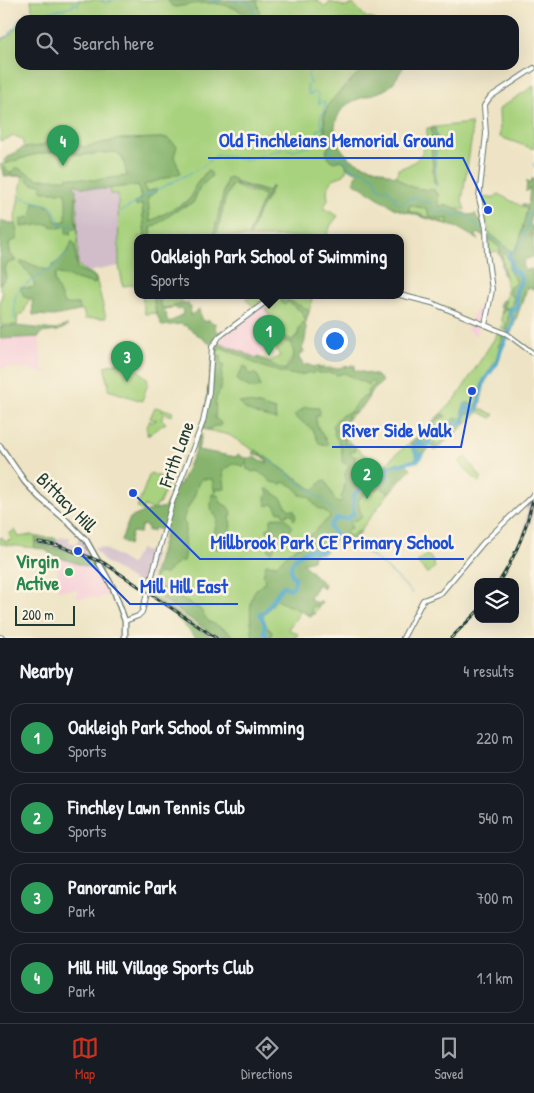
<!DOCTYPE html>
<style>
:root{--surface:#171b24;--page:#242831;--text:#f1f3f6;--muted:#9ea1a6;--line:#363941;--accent:#c8321e}
body{margin:0;font-family:"Patrick Hand",sans-serif;background:var(--page);color:var(--text)}
.controls{position:absolute;right:15px;bottom:15px;display:grid;overflow:hidden;border-radius:10px;box-shadow:0 5px 20px #0002}
.controls button{width:45px;height:45px;display:grid;place-items:center;padding:0;border:0;border-bottom:1px solid var(--line);background:var(--surface);color:var(--text);font:25px sans-serif}
.scale{position:absolute;left:15px;bottom:12px;width:60px;box-sizing:border-box;padding-left:5px;border:2px solid #1f3d34;border-top:0;font-size:14px;line-height:18px;white-space:nowrap;color:#1f3d34;-webkit-text-stroke:4px #fcf5e5;paint-order:stroke}
.you{position:absolute;left:334px;top:340px;width:18px;height:18px;margin:-12px;border:4px solid #fff;border-radius:50%;background:#1a73e8;box-shadow:0 0 0 8px #1a73e833}
.badge{display:grid;place-items:center;width:32px;height:32px;border-radius:50%;background:var(--accent);color:#fff;font-size:16px;font-weight:700}
.pin{position:absolute;translate:-50% -41px;filter:drop-shadow(0 1px 2px #0008)}
.pin::after{content:'';position:absolute;top:26px;width:18px;height:15px;background:inherit;clip-path:polygon(0 0,100% 0,50% 100%)}
.popup{position:absolute;left:134px;top:234px;width:270px;height:65px;box-sizing:border-box;display:grid;place-content:center;border-radius:10px;background:var(--surface);filter:drop-shadow(0 1px 4px #0005);font-size:16px;white-space:nowrap;color:var(--muted)}
.popup b{font-size:19px;color:var(--text)}
.popup::after{content:'';position:absolute;left:50%;top:100%;margin-left:-10px;border:10px solid transparent;border-top-color:var(--surface)}
.list{margin:0;padding:0;list-style:none}
h2{display:flex;justify-content:space-between;align-items:center;height:65px;margin:0;padding:0 20px;font-size:21px}
h2 small{font-size:16px;font-weight:400;color:var(--muted)}
.list li{display:grid;grid-template-columns:32px 1fr auto;gap:15px;align-items:center;box-sizing:border-box;height:70px;margin:0 10px 10px;padding:0 10px;border:1px solid var(--line);border-radius:15px}
.list b{display:block;font-size:19px;white-space:nowrap}
.list p{margin:0;font-size:16px;white-space:nowrap;color:var(--muted)}
.list em{font-size:16px;font-style:normal;color:var(--muted)}
.icon{flex:none;width:28px;height:28px;fill:none;stroke:currentColor;stroke-width:2;stroke-linecap:round;stroke-linejoin:round}
.map{position:relative;flex:none;width:534px;height:638px;overflow:hidden}
.search{position:absolute;background:var(--surface);box-shadow:0 5px 20px #0002;left:15px;right:15px;top:15px;height:55px;display:flex;align-items:center;gap:12px;box-sizing:border-box;padding:0 18px;border-radius:15px;color:var(--muted);font-size:19px}
.sheet{height:385px;background:var(--surface)}
nav{display:flex;justify-content:space-around;align-items:center;box-sizing:border-box;height:70px;border-top:1px solid var(--line);background:var(--surface);font-size:14px;color:var(--muted)}
nav a{display:grid;justify-items:center;gap:2px}
nav .on{color:var(--accent)}
.map>svg:first-child{display:block}
</style>
<div class="map">
<svg width="534" height="638" viewBox="0 0 534 638">
<rect width="100%" height="100%" fill="#fcf5e5"/>
<filter id="ink" filterUnits="userSpaceOnUse"><feTurbulence type="fractalNoise" baseFrequency=".02" numOctaves="2"/><feDisplacementMap in="SourceGraphic" scale="10" xChannelSelector="R" yChannelSelector="G"/><feConvolveMatrix kernelMatrix="1 2 1 2 8 2 1 2 1" color-interpolation-filters="sRGB"/></filter>
<filter id="wash" filterUnits="userSpaceOnUse"><feTurbulence type="fractalNoise" baseFrequency=".0096" numOctaves="4" result="noise"/><feDisplacementMap in="SourceGraphic" scale="20" xChannelSelector="R" yChannelSelector="G"/><feGaussianBlur stdDeviation="1.12" result="paint"/><feColorMatrix in="noise" values="0 0 0 0 0 0 0 0 0 0 0 0 0 0 0 0 0 1.4 0 .05"/><feComposite in="paint" operator="in"/></filter>
<g filter="url(#wash)">
<rect width="100%" height="100%" fill="#eee4c5"/>
<path fill="#f6cfd8" d="M277 296 301 327 256 358 218 342 225 335Z
M476 308 486 311 485 317 479 320 476 324 478 331 476 336 467 330Z
M39 337 43 372H47L49 375 21 368H0V338Z
M58 557 102 572 111 594 98 598H77V590H57Z"/>
<path fill="#d1bdca" d="M75 184 81 187 110 188V194H118L119 266 88 272 81 270 78 264 77 196 76 189 74 188Z
M529 501 534 503V508L528 530 524 528 528 511 524 507Z
M80 536 96 561 36 543 37 541 56 544V538L70 537 69 542 76 544Z
M102 547 131 564 140 549 155 555 145 588 104 561 94 548Z"/>
<path fill="#a8d27e" stroke="#648859" d="M31 0H316L326 7 330 2 346 7 353 4 367 18 376 20H25L29 16 28 13H36L32 9Z
M20 22V65H367C354 78 328 98 324 116 323 125 326 129 322 140L328 142 330 144 326 151 330 160 335 162 340 160 345 162 347 168 344 175 333 179 327 190 328 200 323 208 338 216 331 225 326 237H250L256 217 269 195 271 186 268 192 227 179 213 237H151V228L182 207 193 203 207 171 199 181 192 196 188 201 149 222 148 197 156 189 146 192 144 185 174 157 166 138 121 139 84 147 68 142 25 153 22 139 15 136 0 141V42L13 32Z
M534 86V149L500 137 499 110 501 107Z
M471 123 472 136 462 201 465 210 444 205 439 206 437 201 438 194 434 193V190C419 189 407 189 397 176L398 169C420 163 427 150 427 128Z
M61 150 81 155 116 152C124 158 126 166 127 176L111 180 72 181V196H77L78 264C83 272 91 271 96 278L106 318 85 319 83 310 61 312 30 298 23 314 18 315 17 325H0V301L3 292 0 290V284L6 278 4 269 8 263 10 253 9 243 16 225 15 217 23 176 5 177 0 165 33 155Z
M232 184 246 191 266 195 255 217 248 237H216V231H218L224 204V201Z
M139 185 141 200 135 202 142 203 145 237H138V284L123 286 119 266 118 194H110V188Z
M498 194 527 209 519 243 513 252 534 289 527 288 511 333 500 328 504 322 501 320 507 291 501 251 489 252V233L480 198 495 197Z
M410 205 427 209 429 216 443 220 449 217 447 224 407 210Z
M142 295H153L156 313 145 314Z
M171 295H178L184 305 165 309 160 308 158 300Z
M253 295H271L254 307 246 300 248 296 252 297Z
M279 295H312C311 312 305 328 292 340L274 333 273 328 277 326 266 311V308L271 304 270 301Z
M498 333 508 337 501 352 498 363 485 382 478 408 495 415 491 418 479 412 435 451 422 433 457 397Z
M280 341 293 343 294 355 285 369 303 366 344 369 378 383 354 413 337 428C348 443 367 458 384 467L394 456 419 435 429 449 422 454 420 460 406 464 411 469 395 485 353 540 363 548 361 550 342 537 340 539 336 538 329 548 322 554 317 553 313 556V560L302 563 325 585 323 588 318 584 310 597 312 601 317 603 320 601 322 602 311 617 301 611 288 629 298 634 295 638H218L150 591 173 506 220 455 241 458 273 466 269 460 229 435 203 429C209 402 207 365 218 342L255 358 258 357 270 361 280 356 274 346Z
M120 362 133 365 147 378 148 383 142 401 108 390 109 382H107L105 366Z
M155 407 163 409 162 412 164 409 173 412 172 416 165 413 161 419 166 423 155 430 148 436 150 433 147 435V430L146 429 150 420 152 422V423L157 419 154 420 150 418Z
M466 457 482 479 478 482 459 462Z
M150 473 169 480 159 505 157 504 155 510 144 506 143 511 137 508Z
M15 530 19 537 31 535 36 537 34 548 0 544V538L2 537 5 542 12 539 9 534Z
M427 555 431 558 435 567 428 574 418 563V561Z"/>
<path fill="#86b46d" stroke="#527850" fill-rule="evenodd" d="M167 0H257L260 14 265 20H253C230 0 205 1 176 7L172 6Z
M367 65H405C400 72 395 82 389 87 379 95 353 97 343 108 328 127 335 148 354 161 363 166 373 167 383 171 388 173 391 176 397 176 407 189 419 189 435 190L434 193H438V201L439 206C450 205 459 210 468 215L476 214V217L482 222 484 236 477 233 476 236 479 240 458 228 396 209 353 182 358 173 347 168 345 162 340 160 335 162C325 158 326 152 329 144L328 142 322 140 325 130 324 117 329 103ZM410 205 427 209 429 216 443 220 448 218 447 224 408 211Z
M431 128H435L437 140 435 144C437 152 435 158 435 164 435 169 436 179 437 186L434 183 431 145 434 143 432 141Z
M58 135 67 137 68 142 84 147 121 139 167 138 177 146 174 157 181 173 144 185 146 192 156 189 157 192 148 197 150 222 188 201 192 196 195 186 207 171 210 172 212 176 199 188 193 203 182 207 151 228V237H145L142 204 136 206 135 202 141 199 138 185 104 189 81 187 75 184 74 188 76 189 75 216 77 228 71 230 70 235 66 233 67 226 58 228 46 224 21 227V219L32 216 34 202C50 206 52 205 56 222L66 221V192H43L41 189 43 186 40 184H32L23 175 6 176 3 169 4 166 9 173 13 172 16 167 38 179H67V177L95 180 127 176 123 158 116 152 81 155 61 150 33 155 5 164 4 160 22 148 41 146Z
M229 177 234 179 235 183 267 192 273 186 256 217 250 237H248L255 217 265 195C255 191 244 189 232 184L224 202V204L216 237H213L227 179Z
M533 178 534 217 531 215 530 225 534 227 532 235 530 234 529 235 532 237 534 233 533 257 524 260 523 268 526 271 530 269 533 270V274L531 275 534 277V289L527 288 511 333 505 330C508 322 508 315 508 308L504 309V313L501 314 502 310 499 306 502 300 506 301 502 307 508 308 511 306 514 297 509 294V288L517 282 508 269 510 263 505 253 502 254 505 276 503 275 501 257 498 254 501 251 499 247 489 239V233L513 252 519 243 527 209 521 204 528 206 530 188 526 192 527 181 530 183Z
M0 220 16 225 17 239 9 243 10 253 16 261 8 263 4 269 6 278 0 284Z
M72 241 75 244 77 269 94 276 96 283 94 284 56 273 54 280 64 304H78L80 308 79 311 54 316 33 315 32 299 24 297 20 287 31 288 35 286 32 277 20 263 22 261 47 270C58 262 68 254 72 241Z
M153 295H158L159 297 168 295 159 301 162 308 172 307 163 310 167 315 166 318 169 322 176 319 180 315 182 316 183 311 181 308 178 310 173 306 188 303 189 307H191L190 316 199 309 201 319 205 322 209 320 212 323H215L216 332 223 331 215 337 213 342 210 344 186 326 180 324 162 326 156 313Z
M278 295 309 310 306 322 302 312 288 302 284 305 277 296Z
M303 322 305 323C307 328 306 343 302 348L304 352 299 355V358L304 366 306 364 314 367 315 372 311 374 309 372C298 380 268 369 256 364 251 362 247 358 242 356 235 353 228 351 220 347L217 355 222 356 220 362 224 365C221 372 222 381 221 388 220 393 217 394 216 399 215 406 216 412 215 418L221 423 220 426H214L208 430 203 429C209 402 207 365 218 342L285 370C292 363 297 354 291 346L293 343 280 341 273 336 275 333 292 340 298 335 299 327 302 325Z
M67 325 68 326 58 331 40 333 39 337 0 339V327L16 326 56 330Z
M503 334 508 337 501 352 498 363 485 382 479 410 472 415 468 413 466 414 465 421 467 422 436 450 432 446 433 443 435 442 436 447 437 446 446 434 438 431H434L433 433 434 438 429 443 431 444 430 448 428 447 429 449 422 454 420 460 406 464 411 469 389 493 380 487 376 490 373 488 366 491 358 501 360 511 362 514 361 518 350 522 352 529 349 528 346 532 347 534 351 536 356 532H361L360 534 353 540 363 548 361 550 342 537 340 539 336 538 329 548 322 554 317 553 313 556V560L302 563 325 585 323 588 318 584 310 597 312 601 317 603 320 601 322 602 320 606H312L311 614 315 613 312 616 276 600 263 616 267 627 272 632 271 638H253C251 622 247 603 256 589L259 588 265 581 263 575 266 564 277 565 288 553 300 545 330 517 324 510C317 510 313 503 310 497L300 495C298 488 289 483 282 482V484L271 482 268 478 257 471 251 472 250 469 247 470 246 462 243 468 241 465 233 464 223 471 225 489H217L215 494 212 479H202C197 483 197 488 195 494 191 503 185 511 183 521L186 525C183 537 187 549 183 561L178 562 166 574 159 573 154 578 153 577 166 531 154 528 153 531H148V527L143 525 141 527 140 533 132 532 129 545 121 540 130 518 144 512 165 507 171 495 169 491 173 485H180L196 449 195 448 200 433 202 434 198 450 236 457 238 454 244 458H256L268 463 263 456 253 454V451L256 450 294 477 298 478 299 481 314 490 322 481 325 480 335 500 340 502 343 500 341 498 344 490 343 485 346 483 345 473 349 466 342 462C343 449 340 444 334 434L335 430 332 426 339 417 351 411C355 406 358 397 368 396L367 391 375 385 372 381 369 385 344 373 337 375 334 373H317V366L319 369 331 370 332 369 350 366 352 364V367L355 365V367L354 370 375 375 381 379V383L370 393 366 403 355 413H351L348 415V420L340 425V429H346L339 433 345 437V443L348 445 349 443 350 446 353 444 355 447V451L350 452 354 457 356 456 354 459 357 462 360 461 367 465 369 463V460L373 459V461L384 467 387 463 389 465 399 462 401 464 416 459 417 457 411 447 413 445 410 443 428 428 439 415 442 414 446 416 437 420 430 430 439 425 444 429 446 428 443 426 444 425 454 421V419L457 418 460 419 463 416 462 411 465 403H470L473 409H475L483 380 495 362 500 350 498 347Z
M244 366 247 368 249 374H255L258 376 260 386 257 388H251L239 382 237 378Z
M239 402 256 404 275 410 276 420C266 416 245 414 239 402Z
M305 407 319 408 320 412 319 416H316C315 428 324 435 328 444L326 445 319 443 313 430 294 416Z
M266 489H268L281 498 288 509 294 510 296 517 295 519 294 520 292 514 289 513 287 516 283 515 282 511 280 512 277 511 276 506 272 504 267 506 265 497 268 495Z
M212 494 219 496 221 503 227 506 232 512 230 519 231 529 223 548 217 549C209 538 217 529 217 517 209 512 211 503 212 494Z
M278 517 285 518 292 526 290 531 284 529 286 532 284 536 275 537 274 550 271 553V550L268 551V543L272 537 271 533 266 530 271 526V519Z
M36 537 56 538V544L37 541 36 543C49 546 88 554 97 562 99 564 101 569 102 572L52 555 44 549 34 548Z
M153 579 156 585 200 609 208 621 228 631 235 638H218L150 591Z
M147 592 213 638H196L172 612 152 599Z"/>
<g fill="none" stroke-linecap="round" stroke-linejoin="round">
<path stroke="#4ca6ca" stroke-width="1" d="M100 0 106 4 114 0
M197 0H199
M208 0 219 2 221 0
M232 0 237 3 239 0 250 3 254 8V13L260 20
M0 40 9 35 10 32 17 27V23L20 18 27 17 25 12C32 11 39 13 46 12 55 11 64 8 73 7V3L78 5 79 0
M304 65 309 71 308 74 310 84 307 86 309 95 314 92 318 94 319 104 323 101 325 102 324 113 322 114 320 120 323 129H318L317 136 322 137 330 135V140L332 142 330 152 333 154 334 157 338 159 345 158 348 160 349 168 365 171 374 177 377 182 376 185 383 190 388 188 390 193 396 197 394 200 398 204H403L406 200 418 197 423 204 428 201 431 203 433 211 437 213 446 210 448 213 453 212V216L455 218 459 213 461 214 477 224 478 228 482 229
M435 131 436 185
M534 163V167
M18 195C25 201 43 202 53 207L61 226H73
M121 211 140 201 145 196 202 167 217 155 247 160 268 153 286 149 294 151 302 147H310L320 138
M489 234 502 245 510 253 517 252 518 245 526 237 522 232 527 230V217L532 209 534 210
M15 320C15 313 14 306 15 299 16 286 37 280 44 271L48 272 70 250
M269 460 299 483
M300 483 324 501 335 514
M335 534 338 533C365 551 391 568 412 593"/>
<path stroke="#4ca6ca" stroke-width="4" d="M269 638 264 633 265 626 260 613 265 611 282 587 284 586 290 589 294 586 295 577 292 576C287 560 298 556 310 549L322 552 335 534 330 528 331 524 337 518 347 519 354 513C351 488 356 495 370 481L377 484 383 479 388 477 386 471 388 467 418 460 422 454 417 455 414 446 419 441 423 446 430 442V431L438 427 446 431 449 430 452 424H462L466 405 472 412 477 409 484 381 497 363 501 350 512 326 513 321 510 310 513 308 516 310 517 308 516 290 522 280 518 272 511 270 512 261 509 258 510 253"/>
</g>
</g>
<g filter="url(#ink)">
<g fill="none" stroke-linecap="round" stroke-linejoin="round">
<g stroke="#677767" stroke-width="6">
<path id="tertiary" d="M400 295 432 303 507 334 534 354
M485 325 492 290 487 253 486 228 479 198 486 134 484 106 490 97 534 68
M125 621 138 616 142 612 172 503 203 422 209 392 212 347 219 337 224 333 275 295
M0 637 3 638
M403 638 423 600 441 593 483 543 531 497"/>
</g>
<g stroke="#677767" stroke-width="7">
<path id="secondary" d="M0 446 25 482 39 497 65 519 86 540 113 588 125 621V638"/>
</g>
<use href="#tertiary" stroke="#fff" stroke-width="4"/>
<use href="#secondary" stroke="#fff" stroke-width="4.5"/>
<g stroke="#1f3d34" stroke-width="3">
<path id="rail" d="M39 542 60 546 104 563 216 638
M499 582C517 554 528 526 534 493
M451 638 478 611"/>
</g>
<use href="#rail" stroke="#fcf5e5" stroke-width="1" stroke-dasharray="4" stroke-linecap="butt"/>
<g stroke="#677767" stroke-width="6" stroke-linecap="butt">
<path id="tertiary-bridge" d="M531 497 534 493"/>
</g>
<use href="#tertiary-bridge" stroke="#fff" stroke-width="4"/>
</g>
</g>
<circle fill="#2e9e5b" stroke="#fcf5e5" stroke-width="2" cx="69" cy="572" r="5"/>
<g text-anchor="middle" dominant-baseline="central" stroke-width="5" stroke-linejoin="round" paint-order="stroke">
<g font-size="19" fill="#1f3d34" stroke="#fcf5e5">
<text transform="translate(176 454) rotate(-70)">Frith Lane</text>
<text transform="translate(67 502) rotate(45)">Bittacy Hill</text>
</g>
<g font-size="19" font-weight="bold" fill="#27864d" stroke="#fcf5e5" text-anchor="end">
<text x="59" y="561">Virgin<tspan x="59" dy="22">Active</tspan></text>
</g>
</g>
<path fill="none" stroke="#1d4ed8" stroke-width="2" d="M488 210L463 158H208M472 391L461 447H332M133 493L200 559H464M78 551L130 604H238"/>
<g fill="#1d4ed8" stroke="#fcf5e5" stroke-width="2">
<circle cx="488" cy="210" r="5"/>
<circle cx="472" cy="391" r="5"/>
<circle cx="133" cy="493" r="5"/>
<circle cx="78" cy="551" r="5"/>
</g>
<g font-size="20" text-anchor="middle" font-weight="bold" fill="#1d4ed8" stroke="#fcf5e5" stroke-width="5" stroke-linejoin="round" paint-order="stroke">
<text x="336" y="147">Old Finchleians Memorial Ground</text>
<text x="397" y="437">River Side Walk</text>
<text x="332" y="549">Millbrook Park CE Primary School</text>
<text x="184" y="593">Mill Hill East</text>
</g>
</svg>
<div class="controls">
<button><svg class="icon" aria-label="layers" viewBox="0 0 24 24"><path d="M12 4l9 5-9 5-9-5zM3 14l9 5 9-5"/></svg></button>
</div>
<div class="scale">200 m</div>
<div class="you"></div>
<div class="pin badge" style="left:269px;top:356px;background:#2e9e5b">1</div>
<div class="popup"><b>Oakleigh Park School of Swimming</b>Sports</div>
<div class="pin badge" style="left:367px;top:499px;background:#2e9e5b">2</div>
<div class="pin badge" style="left:127px;top:382px;background:#2e9e5b">3</div>
<div class="pin badge" style="left:63px;top:166px;background:#2e9e5b">4</div>
<div class="search"><svg class="icon" aria-label="search" viewBox="0 0 24 24"><circle cx="10" cy="10" r="6"/><path d="M15 15l6 6"/></svg>Search here</div>
</div>
<section class="sheet">
<h2>Nearby<small>4 results</small></h2>
<ul class="list">
<li><span class="badge" style="background:#2e9e5b">1</span><div><b>Oakleigh Park School of Swimming</b><p>Sports</p></div><em>220 m</em></li>
<li><span class="badge" style="background:#2e9e5b">2</span><div><b>Finchley Lawn Tennis Club</b><p>Sports</p></div><em>540 m</em></li>
<li><span class="badge" style="background:#2e9e5b">3</span><div><b>Panoramic Park</b><p>Park</p></div><em>700 m</em></li>
<li><span class="badge" style="background:#2e9e5b">4</span><div><b>Mill Hill Village Sports Club</b><p>Park</p></div><em>1.1 km</em></li>
</ul>
</section>
<nav>
<a class="on"><svg class="icon" aria-label="map" viewBox="0 0 24 24"><path d="M3 6l6-2 6 2 6-2v14l-6 2-6-2-6 2zM9 4v14M15 6v14"/></svg>Map</a>
<a><svg class="icon" aria-label="directions" viewBox="0 0 24 24"><path d="M12 3l9 9-9 9-9-9zM9 14v-3h6M13 9l2 2-2 2"/></svg>Directions</a>
<a><svg class="icon" aria-label="saved" viewBox="0 0 24 24"><path d="M7 4h10v16l-5-4-5 4z"/></svg>Saved</a>
</nav>
